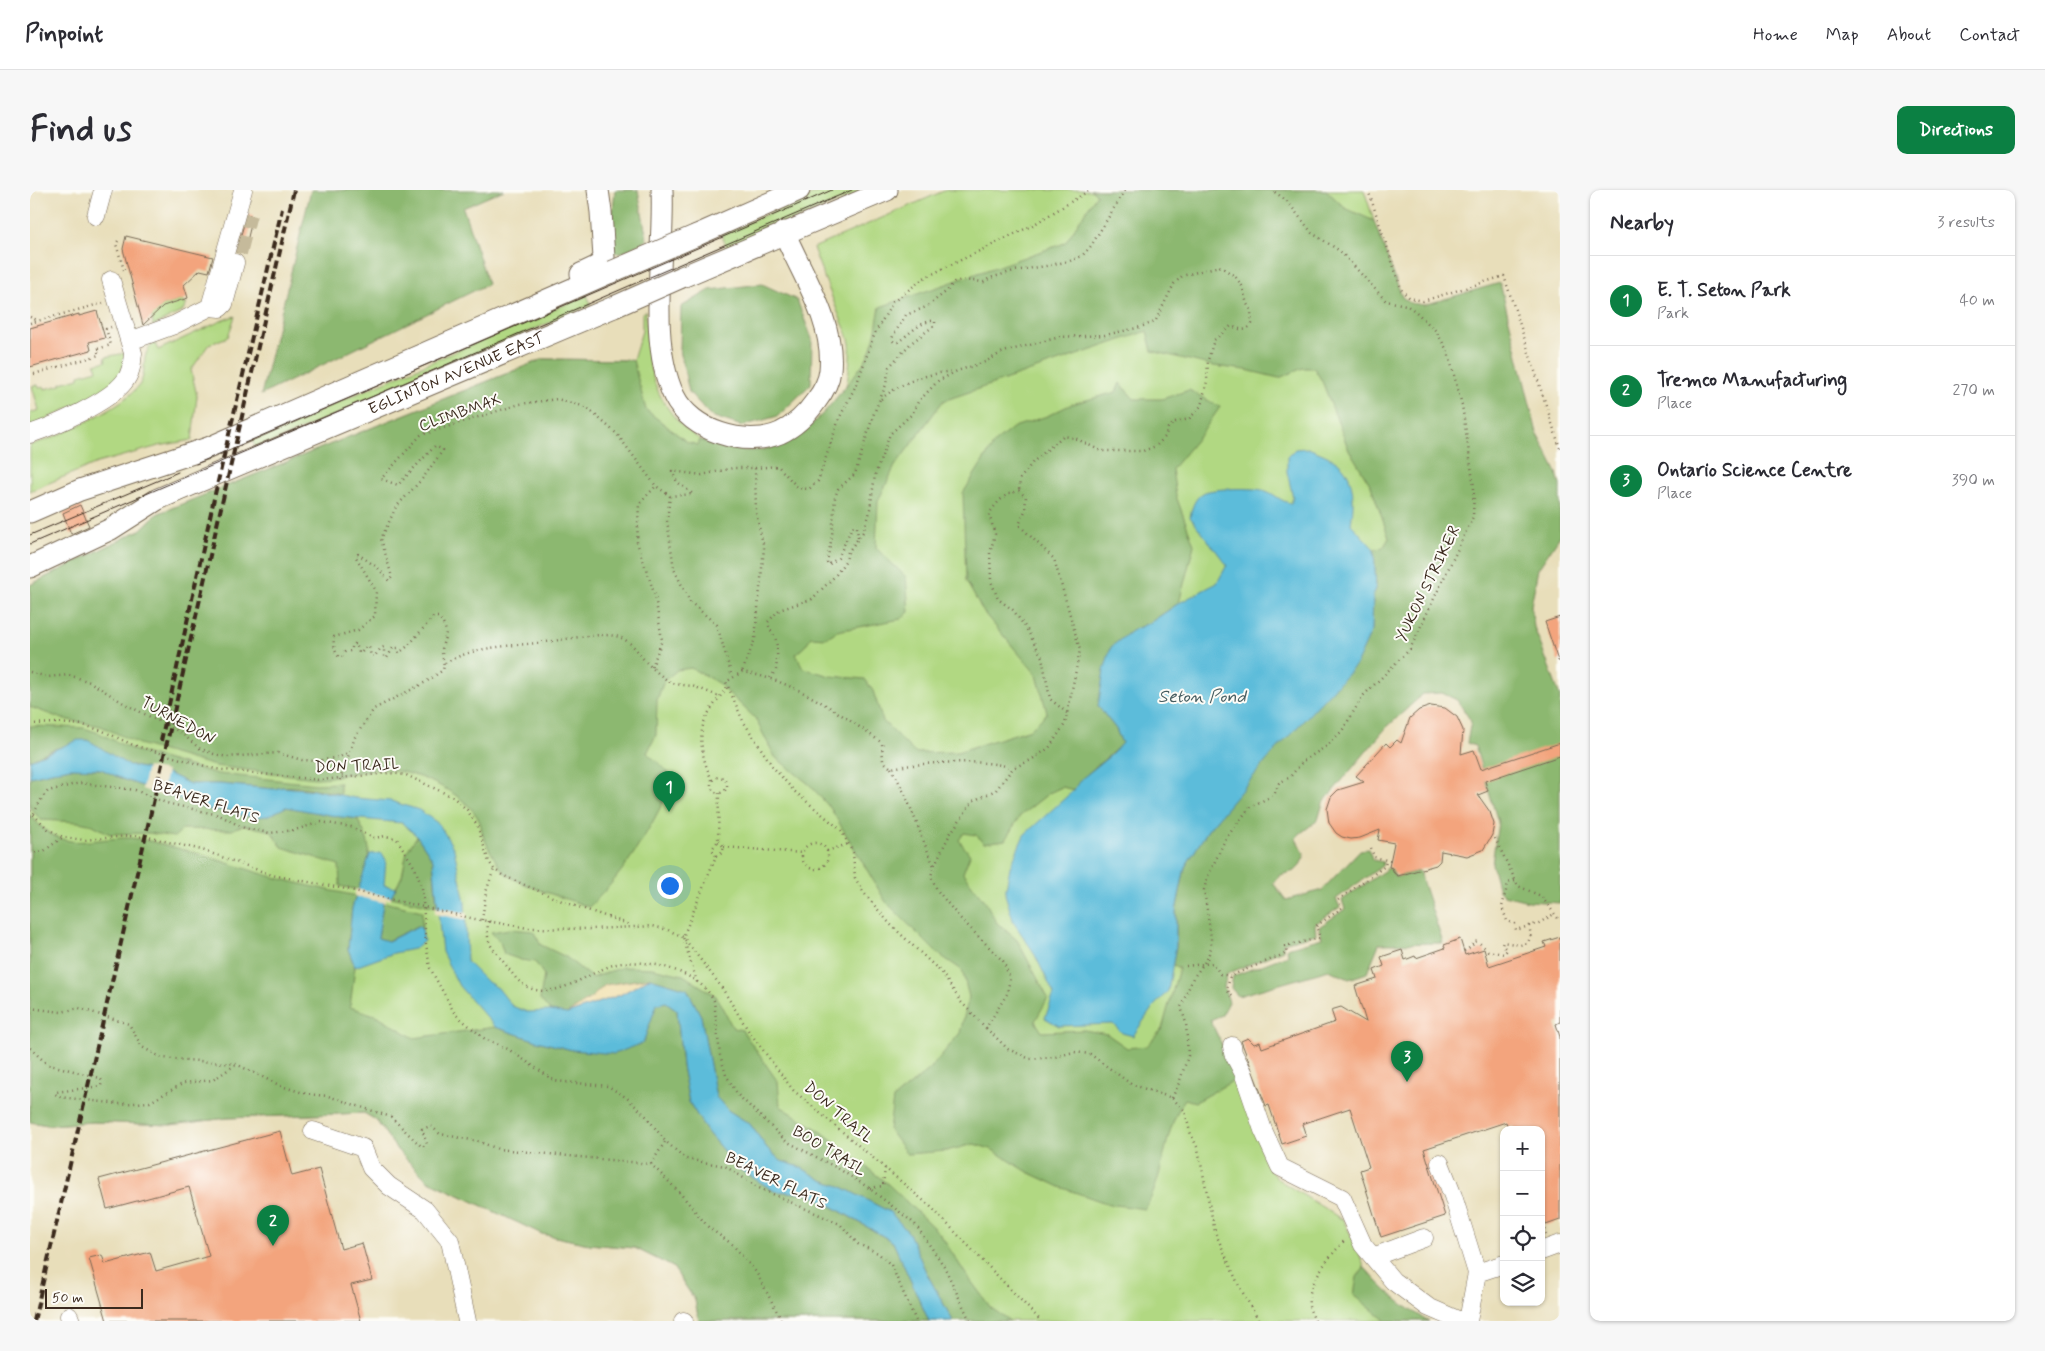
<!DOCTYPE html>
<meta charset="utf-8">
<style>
:root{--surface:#fff;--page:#f7f7f7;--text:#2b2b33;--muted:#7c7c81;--line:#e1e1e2;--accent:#0b8043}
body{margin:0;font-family:Mynerve,sans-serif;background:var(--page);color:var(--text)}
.controls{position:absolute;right:15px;bottom:15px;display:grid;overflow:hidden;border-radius:10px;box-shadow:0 1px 4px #0004}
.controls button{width:45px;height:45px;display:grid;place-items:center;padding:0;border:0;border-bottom:1px solid var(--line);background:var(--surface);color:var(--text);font:25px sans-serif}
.scale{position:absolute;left:15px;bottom:12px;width:98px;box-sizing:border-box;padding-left:5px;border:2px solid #3b2a1e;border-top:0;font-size:14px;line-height:18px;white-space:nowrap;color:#3b2a1e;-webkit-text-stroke:4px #fdfcf7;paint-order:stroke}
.you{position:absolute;left:639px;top:695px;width:18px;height:18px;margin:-12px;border:4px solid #fff;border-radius:50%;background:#1a73e8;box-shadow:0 0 0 8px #1a73e833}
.badge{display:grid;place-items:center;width:32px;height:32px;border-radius:50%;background:var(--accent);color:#fff;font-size:16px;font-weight:700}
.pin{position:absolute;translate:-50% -41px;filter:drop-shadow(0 1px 2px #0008)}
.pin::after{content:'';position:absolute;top:26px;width:18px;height:15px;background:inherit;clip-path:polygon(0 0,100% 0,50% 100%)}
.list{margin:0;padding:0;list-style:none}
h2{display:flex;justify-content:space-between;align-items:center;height:65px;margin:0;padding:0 20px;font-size:21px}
h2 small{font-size:16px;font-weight:400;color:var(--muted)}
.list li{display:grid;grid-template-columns:32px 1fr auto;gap:15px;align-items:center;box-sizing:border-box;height:90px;padding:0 20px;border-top:1px solid var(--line)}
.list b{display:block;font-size:19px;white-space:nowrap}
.list p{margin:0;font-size:16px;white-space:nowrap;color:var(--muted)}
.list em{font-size:16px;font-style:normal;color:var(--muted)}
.icon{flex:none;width:28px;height:28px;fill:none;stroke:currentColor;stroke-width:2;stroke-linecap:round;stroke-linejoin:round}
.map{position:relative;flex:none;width:1530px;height:1131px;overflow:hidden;border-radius:10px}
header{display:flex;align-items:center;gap:30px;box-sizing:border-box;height:70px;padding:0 25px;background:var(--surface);border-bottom:1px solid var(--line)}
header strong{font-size:24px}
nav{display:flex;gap:28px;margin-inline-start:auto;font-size:18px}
.intro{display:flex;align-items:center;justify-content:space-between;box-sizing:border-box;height:120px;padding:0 30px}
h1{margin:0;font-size:35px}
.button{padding:12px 22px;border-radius:10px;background:var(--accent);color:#fff;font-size:18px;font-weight:700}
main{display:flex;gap:30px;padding:0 30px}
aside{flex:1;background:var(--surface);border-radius:10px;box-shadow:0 1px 4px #0004}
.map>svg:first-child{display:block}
</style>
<header>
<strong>Pinpoint</strong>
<nav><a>Home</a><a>Map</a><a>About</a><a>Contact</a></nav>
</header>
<div class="intro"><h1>Find us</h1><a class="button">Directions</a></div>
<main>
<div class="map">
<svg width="1530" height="1131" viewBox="0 0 1530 1131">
<rect width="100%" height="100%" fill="#fdfcf7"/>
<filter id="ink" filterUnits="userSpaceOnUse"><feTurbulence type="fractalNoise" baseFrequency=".02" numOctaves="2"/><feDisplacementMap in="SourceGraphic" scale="10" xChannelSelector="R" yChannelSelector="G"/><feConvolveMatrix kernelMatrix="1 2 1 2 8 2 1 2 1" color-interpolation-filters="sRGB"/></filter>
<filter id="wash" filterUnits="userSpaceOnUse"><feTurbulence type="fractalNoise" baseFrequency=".0096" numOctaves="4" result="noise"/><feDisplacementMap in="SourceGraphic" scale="20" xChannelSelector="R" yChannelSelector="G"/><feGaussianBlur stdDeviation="1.12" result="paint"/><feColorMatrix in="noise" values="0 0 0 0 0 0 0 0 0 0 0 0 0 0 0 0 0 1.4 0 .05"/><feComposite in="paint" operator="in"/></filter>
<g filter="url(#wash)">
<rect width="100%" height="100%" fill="#e8deba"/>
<path fill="#b1d882" stroke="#768150" d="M793 0H836L697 58 691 44Z
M916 0H1334L1344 31 1340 29 1399 482 1233 685 1180 830 1208 888 1225 930 1240 980 1249 990 1313 1030 1326 1054 1334 1077 1355 1100 1378 1120 1399 1131H669L665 1110 643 1077 605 1058 559 1054 512 1044 397 990 368 961 346 930 334 923 197 928 140 935 63 932 18 935 0 932V395L110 340 127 324 513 169 603 170 612 141V123L616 121C616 152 617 182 632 209 672 279 750 275 799 218 804 211 811 205 815 197 819 192 821 159 820 153 818 143 812 133 809 125 800 102 791 80 783 58Z
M557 105 561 115 226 259 222 249Z
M152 110 153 113 157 114 153 121 123 136 122 126 133 116Z
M205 126 198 147 179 154 161 180 167 206 162 250 129 256 67 273 0 301V255C25 249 97 215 110 194 118 180 109 163 125 153L128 160 193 130Z
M95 163C98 179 83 194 72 202L0 237V223L9 220 2 196 8 195 9 198 15 197V199L31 195V193L49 188V185L67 180 65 174 76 171 75 167Z"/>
<path fill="#8cb870" stroke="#647147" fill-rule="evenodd" d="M281 0H474L433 18 458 94 231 205Z
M585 0H608L617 50 594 62 579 63Z
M1060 0H1296L1315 18 1344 31 1372 107 1380 113 1394 115 1470 93 1507 243 1527 283 1530 295V346L1508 379 1501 416 1504 437 1530 506V713L1498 711 1474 705 1469 700 1462 674 1468 632 1445 556 1437 553 1441 531 1427 510 1412 503 1393 504 1356 538 1293 613 1288 630 1267 646 1266 649 1274 663V667L1269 677 1265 681 1250 685 1243 693 1256 710 1292 700 1330 660 1338 659 1343 670 1353 672 1352 676 1306 709 1310 717 1285 734 1286 744 1253 753V760L1197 784 1194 797 1199 812 1192 825 1180 830 1208 888 1165 912 1155 909C1132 942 1136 985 1115 1019L1079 1014 1030 997 998 982 961 959 944 954 916 961 877 964 859 940 863 909 900 879 930 843 939 807 932 780 907 763 856 712 801 619 780 595 745 567 725 528 688 493 661 478 647 480 634 491 627 510 626 545 617 563C627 573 644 581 641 597 618 642 597 681 559 717 539 709 490 696 475 683 469 678 458 657 455 650 452 645 452 638 450 632 438 604 389 583 361 580 336 577 311 588 285 588L185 576 109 554 71 536 33 529 0 517V395L110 340 127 324 513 169 603 170 616 220 657 252 668 255 670 250C736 276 771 253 811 202 820 191 837 171 841 158 846 145 847 131 850 117L1035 53 1067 4ZM1117 141 1122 161 1184 176 1216 180 1249 188 1273 178H1284L1292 191 1318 258 1341 296 1359 348 1353 358 1344 359 1346 399 1343 405 1342 440 1178 640 1155 677 1146 721V756L1142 776 1149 778 1132 839 1117 856 1097 858 1077 844 1054 840 1012 842 1005 831 1018 808 987 750 967 733 956 713 933 683 940 665 929 650 934 643 946 645 954 653 975 650 990 626 1019 603 1032 597 1044 600C1056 581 1077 570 1092 553L1086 539 1068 516 1101 441 1121 432 1149 413 1164 355 1146 306 1142 279 1172 243 1190 217 1159 200 1132 209H1104L1090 193 1086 202 1042 214 1017 226 984 237 965 252 933 303 936 391 954 423 1007 485 1017 523 1001 539 927 562 885 563 853 531 843 501 835 489 800 486 773 478 766 464 775 456 781 447 796 448 807 441 871 429 879 422 876 387 846 358 848 311 865 276 913 211Z
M732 94 767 110 782 149 781 194 748 226 712 236 681 226 659 202 650 160 651 117 680 100Z
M0 536 54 538 69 543 103 560 188 584 286 594 310 593V604C290 600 264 593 244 599L190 594H160L137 583 98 575 56 550 21 560 0 570Z
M40 578 71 579 92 589 180 620H198L208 625 245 623 250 619 256 617 327 629C346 661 339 667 329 700L310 696 309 675 252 657 241 641 213 635 202 640 153 639 144 647 119 643 80 644 63 635 49 632 11 630 0 617V587Z
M0 625C34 666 58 647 101 648 114 649 127 653 139 656 169 663 197 673 226 682 259 692 293 699 327 706L322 718 318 759 325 777 320 817 348 826 384 848 465 837 507 851 542 860 621 830 627 814 636 812 647 820 652 876 659 912 678 943 709 979 744 1001 780 1004 863 1052 899 1131H669L665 1110 643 1077 605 1058 559 1054 512 1044 397 990 368 961 346 930 334 923 197 928 140 935 63 932 18 935 0 932Z
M387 646 403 670 407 717 361 707 372 686 377 661Z
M1358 678 1361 679 1365 687 1389 681 1413 753 1349 754 1337 783 1319 789 1299 780 1208 806 1201 798 1203 786 1258 765 1257 758 1292 748 1289 737 1315 719 1312 710Z
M353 712 392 721V739L388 736 357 751 348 748Z
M480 739 503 741 511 755 536 767 562 788 593 777 622 778 653 785 686 806 703 838 712 840 748 892 750 916 792 942 859 995 910 1044 935 1083 961 1118 980 1131H923L896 1082 879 1043 860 1022 810 996 792 990 770 977 751 971 737 958 720 934 699 921 686 907 671 826 657 799 620 788 575 795 562 807 537 824 520 821 510 809 514 785 505 772 491 770 474 764 470 752 461 742Z
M1334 1077C1354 1100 1372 1116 1399 1131H1356L1324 1105 1327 1087Z"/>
<path fill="#eeda9e" stroke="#94825e" d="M620 788 590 805 537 824 562 807 575 795Z"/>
<path fill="#5cbcda" stroke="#4c737c" d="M1278 258C1288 262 1302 267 1310 274 1326 289 1324 315 1321 334L1344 359 1346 399 1343 405 1342 440 1326 475 1243 563 1178 640 1155 677 1146 721V756L1138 801 1123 817 1103 846 1092 843 1083 834 1029 836 1015 828 1024 804 1003 761 984 733 975 704 980 677 994 645 1044 600 1050 590 1081 565 1092 553 1086 539 1068 516 1074 480 1081 457 1101 441 1121 432 1149 413 1187 393 1197 375 1160 327C1162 317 1164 309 1173 303 1181 298 1226 297 1236 301 1245 304 1251 312 1261 313L1263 307 1257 282V267L1265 259Z
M48 550H57L63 553 98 575 137 583 160 594H190L244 599 252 597 286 600 325 608 361 611 389 620 409 634 424 659 435 713 437 772 456 791 468 798 482 816 497 822 520 821 537 824 590 805 620 788 657 799 671 826 686 907 699 921 720 934 737 958 751 971 770 977 792 990 810 996 860 1022 879 1043 896 1082 923 1131H899L863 1052 781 1004 744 1001 709 979 678 943 659 912 652 876 647 820 636 812 627 814 613 853 584 864 542 860 507 851 465 837 429 796 412 762 403 670 387 646 372 633 310 627 256 617 238 626 228 627 208 625 198 620H180L92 589 71 579 40 578 0 587V570Z
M352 663 356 670 354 695 366 698 361 707 354 706 348 748 358 751 388 736 392 739 394 751 384 759 364 763 325 777 318 759 322 718 340 664Z"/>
<path fill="#e8deba" d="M117 577 137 581 131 606 112 599Z
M326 699 361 707V710L356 709V713L324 706Z
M405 717 437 723V730L405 724Z"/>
<g id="blocks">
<path fill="#f3a47d" d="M217 24 223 26 214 64 206 62Z
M96 46 183 67 179 82 170 80 154 95 158 108 133 116 113 135 93 59Z
M67 121 75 148 59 152 61 160 0 177V138L49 124V126Z
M50 315 59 336 41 344 33 323Z
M1530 427V471H1528L1515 432Z
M1401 516 1415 518 1427 527 1433 540 1431 564 1444 560 1451 579 1530 553V566L1455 591 1458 601 1448 605 1460 622 1464 634 1462 645 1453 660 1437 666 1411 661 1410 671 1406 675 1368 686 1364 683 1362 678 1359 677 1364 653 1348 650 1350 640 1330 648 1321 649 1312 647 1306 643 1299 633 1297 619 1301 607 1308 600 1334 592 1326 586 1356 553 1360 557 1367 550 1371 553 1380 528 1389 520Z
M1530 747V832L1526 834 1530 847V1030L1516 1035 1511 1022V940H1484L1483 936 1478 938 1476 932 1394 959 1415 1026 1351 1047 1330 980 1339 977 1320 918 1272 934 1276 946 1252 954 1239 915 1236 916 1211 851 1218 848 1224 854 1230 852 1232 858 1305 832 1301 820 1311 817 1336 832 1325 796 1347 789 1344 780 1354 776 1351 767 1372 760 1375 770 1385 766 1386 768 1415 758 1414 755 1430 749 1435 765 1454 759 1459 776 1516 757 1514 752Z
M250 941 262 986 289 979 311 1059 332 1053 342 1090 321 1095 331 1131H77L59 1068 72 1065 75 1074 120 1062 126 1081 179 1066 159 997 77 1019 69 989Z"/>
</g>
</g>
<g filter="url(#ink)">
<use href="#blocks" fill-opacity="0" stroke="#786955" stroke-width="1"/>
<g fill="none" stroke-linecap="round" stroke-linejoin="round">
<path stroke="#c5ba9b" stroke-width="18" stroke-dasharray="18 9" stroke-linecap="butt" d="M208 63 218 24"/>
<g stroke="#786955" stroke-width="19">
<path id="minor" d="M66 26 73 0
M180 117 190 118 194 114 205 73
M100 151 144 135 180 117 213 0
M0 244C24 236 79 212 94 192 101 184 102 174 103 163L81 90
M1202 856 1203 863 1213 882 1233 940 1250 977 1312 1008 1333 1055 1363 1091 1398 1117 1430 1131
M283 941 333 958 341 978 359 996 395 1020 420 1051 437 1131
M1410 973 1423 1006 1447 1083 1438 1131
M1511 1061 1530 1054
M1343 1067 1394 1048
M1447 1083 1474 1074
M39 1126 41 1131
M653 1131H654"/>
</g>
<g stroke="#786955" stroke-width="23">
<g id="major">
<path d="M632 0C635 63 617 149 644 206 661 241 715 258 750 243 765 236 777 224 786 211 793 202 799 192 800 180 805 132 772 85 754 42"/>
<path d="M667 45 769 0"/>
<path d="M551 84 568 76 574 68 571 22 568 0"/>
<path d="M652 87 857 0"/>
<path d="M0 322 50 300 178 258 581 82"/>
<path id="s1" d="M0 377 81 339 128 309 177 288 584 117"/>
</g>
</g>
<path stroke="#786955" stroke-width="2.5" stroke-dasharray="1 4" stroke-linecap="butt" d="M1338 0 1372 101 1380 108 1393 111 1474 86 1530 258
M88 51 86 54 94 80
M0 127 7 130
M0 133 73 113
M4 184 69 165 67 159 81 155 76 139 81 137
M851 209C873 191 896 184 924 181
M725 278 748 276 768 298 779 299 788 291 809 229 827 193 845 143 863 112 894 88 1003 35 1060 0
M640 306 637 330 644 379 660 412 687 435 702 487
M828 348 827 337 826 336 822 337 808 368 798 375 797 372 802 346 805 307 808 299 825 284 844 223 856 195 859 177 881 153 905 135V131C893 129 878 145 868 152H864L862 150 863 146 876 125 896 117 917 101 924 92 932 90 954 92 960 88 984 81 1016 76 1040 71 1052 66 1061 56 1095 0
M415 473C450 453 490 457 529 450 544 448 575 442 589 447 604 453 607 462 616 472 623 479 632 487 640 492 646 495 655 495 662 496 671 499 681 503 690 507
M622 477 632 450 625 406 607 352 609 314 626 296
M0 482 17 487 39 485 60 492 95 514 150 542 169 558 184 564 197 567 248 563 272 570 287 571 310 567 319 562
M740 488 746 480C747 471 748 460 746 451 745 444 739 440 738 432L749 420 782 409 805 386 816 370 818 362 833 342 839 326 845 285 860 244 882 224 888 212 908 191 927 181 955 172 973 162 1030 147 1075 145 1107 138 1125 132 1144 94 1152 86 1189 76 1205 86 1212 96 1217 114 1221 120 1222 134C1216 143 1210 139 1201 136L1184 150 1178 170 1177 191 1171 216 1159 229 1145 232 1138 238 1135 247 1126 256 1113 261H1071L1045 248 1033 246 1003 272 990 289 989 301
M1037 523 1020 509 1012 467 996 438 983 420 968 409 961 391 960 363 965 344 959 324C967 312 975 303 989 301L996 307 995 321 989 335 1024 369 1050 460 1035 534 1019 558 1001 570 983 578 966 600 943 611 920 644 904 676 901 686 907 700 928 726 973 771 980 788 977 804 956 838 978 859 1000 869 1025 867 1044 862 1060 864 1101 894 1142 908 1155 921 1160 942 1168 959 1185 1042 1209 1096 1229 1131
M0 534 28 533 53 535 73 541 103 555 185 579 290 590 359 583 376 585 423 607 437 620 447 635 459 672 464 679 472 685 534 712 601 735
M861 578C880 609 889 643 904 676
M681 595a8 8 0 1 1 16 0a8 8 0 1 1-16 0Z
M310 590 325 547 344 519 396 492 413 480C415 473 412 468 412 460 414 442 421 446 409 427H403L378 456 369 463 368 458H363L357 468 354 467V457L351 458 344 467 341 466 339 457H336L331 463H329L326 454H323L321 461 315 462 312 467H309C304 461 303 454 304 447L328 440 345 426 346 401 326 367 328 364 348 378 359 391 362 387 351 349 366 317 393 288 413 260 405 256 368 295 351 289 391 245 490 214 527 209 556 217 587 244 626 296 640 306 663 304 647 292 642 281 672 285 703 278H725L726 323 734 358 725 449 712 482
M682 590C673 572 666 544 677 526 682 516 691 506 697 497
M0 621 18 639 33 647 54 650 98 646 118 647 172 660 242 685 316 699 445 729 498 738 562 739 623 736 638 740 653 747 690 795 718 840 763 900 901 1017 1011 1131
M0 626 3 625 12 608 18 601 50 593 105 600 136 613 189 625 214 638 240 643 265 640 291 632 321 637 344 648 356 646 367 649 385 678 392 698 396 754 400 778 425 824 455 849 478 859 525 891 578 896 597 908 616 926 635 951 656 969 695 976 729 998 810 1034 828 1054 848 1063 861 1075 886 1131
M1465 648 1488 696 1511 706 1530 731
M772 666a13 13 0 1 1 26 0a13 13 0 1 1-26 0Z
M694 657 772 663
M1341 658 1344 667 1361 671
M797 661 818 654
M0 663 14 661 33 647
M686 666 692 663 694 657 688 651
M1485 691 1478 693 1472 717 1477 731 1485 734 1486 740 1509 733 1524 724
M452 730 456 702 464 679
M458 731C456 756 461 755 475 774 480 780 484 787 490 792 519 816 555 784 583 775 612 766 671 781 684 811L690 865 696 885 708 905 756 951 809 979 839 998 885 1034 914 1076 940 1131
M1434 761C1449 754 1441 744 1458 761L1474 764 1477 760 1472 755 1473 752 1490 755 1498 753 1501 745 1499 736
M1156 776 1183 773 1190 784 1200 786
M667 792 653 747 686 666 682 659 688 651 689 603
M1202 806 1197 800 1200 786 1257 763 1255 756 1290 748 1286 736 1312 718 1308 710 1355 676 1356 671
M0 818 31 822 49 818 99 834 112 857 132 868 206 874 251 896 277 904 298 906 361 927 392 957 397 954 392 939 401 936 410 944 447 951 468 959 621 974 650 1003 679 1038 702 1054 726 1082 752 1131
M956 838 931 812 912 783 860 734 834 703 825 688 823 663 811 640 764 601 743 577 713 531 696 492 712 482C764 490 810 523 852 553L853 571 861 578C890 573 956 568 982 578
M0 858 17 874 70 888 72 891 71 896 26 902 25 904 30 907 89 914 120 912 154 893 183 890 205 875
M1142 908 1149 893 1158 866 1156 833 1151 817 1163 788 1177 769 1181 758V747L1174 700 1177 688 1196 648 1220 617 1244 605 1249 593 1260 587 1273 571 1297 556 1312 541 1333 506 1380 459 1443 327 1444 297 1432 215 1418 162 1406 141 1385 121 1376 115 1356 111 1310 61 1282 43 1257 11 1242 0
M621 974 635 952
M840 998 853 996 855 978
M1511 1030 1516 1045
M1285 1131C1283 1126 1280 1121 1279 1116 1276 1093 1301 1065 1315 1050"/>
<use href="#minor" stroke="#fff" stroke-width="18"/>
<use href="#major" stroke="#fff" stroke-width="21"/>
<path stroke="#3b2a1e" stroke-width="1" d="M166 274 802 0
M0 345 148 282
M0 354 822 0"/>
<path stroke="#3b2a1e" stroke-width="4" stroke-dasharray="8 4" stroke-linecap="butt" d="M131 551 185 304 252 19
M4 1131 264 0"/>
<g stroke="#786955" stroke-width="23" stroke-linecap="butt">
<path id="major-bridge" d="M581 82 667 45
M584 117 652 87"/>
</g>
<use href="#major-bridge" stroke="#fff" stroke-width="21"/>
</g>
</g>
<g text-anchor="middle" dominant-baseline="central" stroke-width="4" stroke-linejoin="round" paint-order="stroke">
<g font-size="16" fill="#3b2a1e" stroke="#fdfcf7">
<text stroke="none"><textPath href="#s1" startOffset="469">EGLINTON AVENUE EAST</textPath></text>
<text transform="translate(430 223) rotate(-19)">CLIMBMAX</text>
<text transform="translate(1398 394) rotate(-64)">YUKON STRIKER</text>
<text transform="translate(148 531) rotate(29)">TURNEDON</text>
<text transform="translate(327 576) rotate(-2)">DON TRAIL</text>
<text transform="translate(176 612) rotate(18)">BEAVER FLATS</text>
<text transform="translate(808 923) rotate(41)">DON TRAIL</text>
<text transform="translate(799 961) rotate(31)">BOO TRAIL</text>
<text transform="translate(746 991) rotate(26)">BEAVER FLATS</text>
</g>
<g font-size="18" font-style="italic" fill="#475d60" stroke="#fdfcf7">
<text x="1172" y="507">Seton Pond</text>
</g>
</g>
</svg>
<div class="controls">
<button>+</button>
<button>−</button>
<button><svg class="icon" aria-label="locate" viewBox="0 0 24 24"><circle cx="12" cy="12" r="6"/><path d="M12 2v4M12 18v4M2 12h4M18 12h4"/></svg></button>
<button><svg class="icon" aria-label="layers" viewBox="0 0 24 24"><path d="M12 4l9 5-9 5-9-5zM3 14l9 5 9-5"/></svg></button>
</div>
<div class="scale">50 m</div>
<div class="you"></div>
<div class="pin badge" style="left:639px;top:622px">1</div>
<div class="pin badge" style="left:243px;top:1056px">2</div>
<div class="pin badge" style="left:1377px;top:892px">3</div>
</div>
<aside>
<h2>Nearby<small>3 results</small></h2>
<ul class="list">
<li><span class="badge">1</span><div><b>E. T. Seton Park</b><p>Park</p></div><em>40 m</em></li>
<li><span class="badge">2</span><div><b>Tremco Manufacturing</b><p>Place</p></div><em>270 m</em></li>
<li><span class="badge">3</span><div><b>Ontario Science Centre</b><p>Place</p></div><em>390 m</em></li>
</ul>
</aside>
</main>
